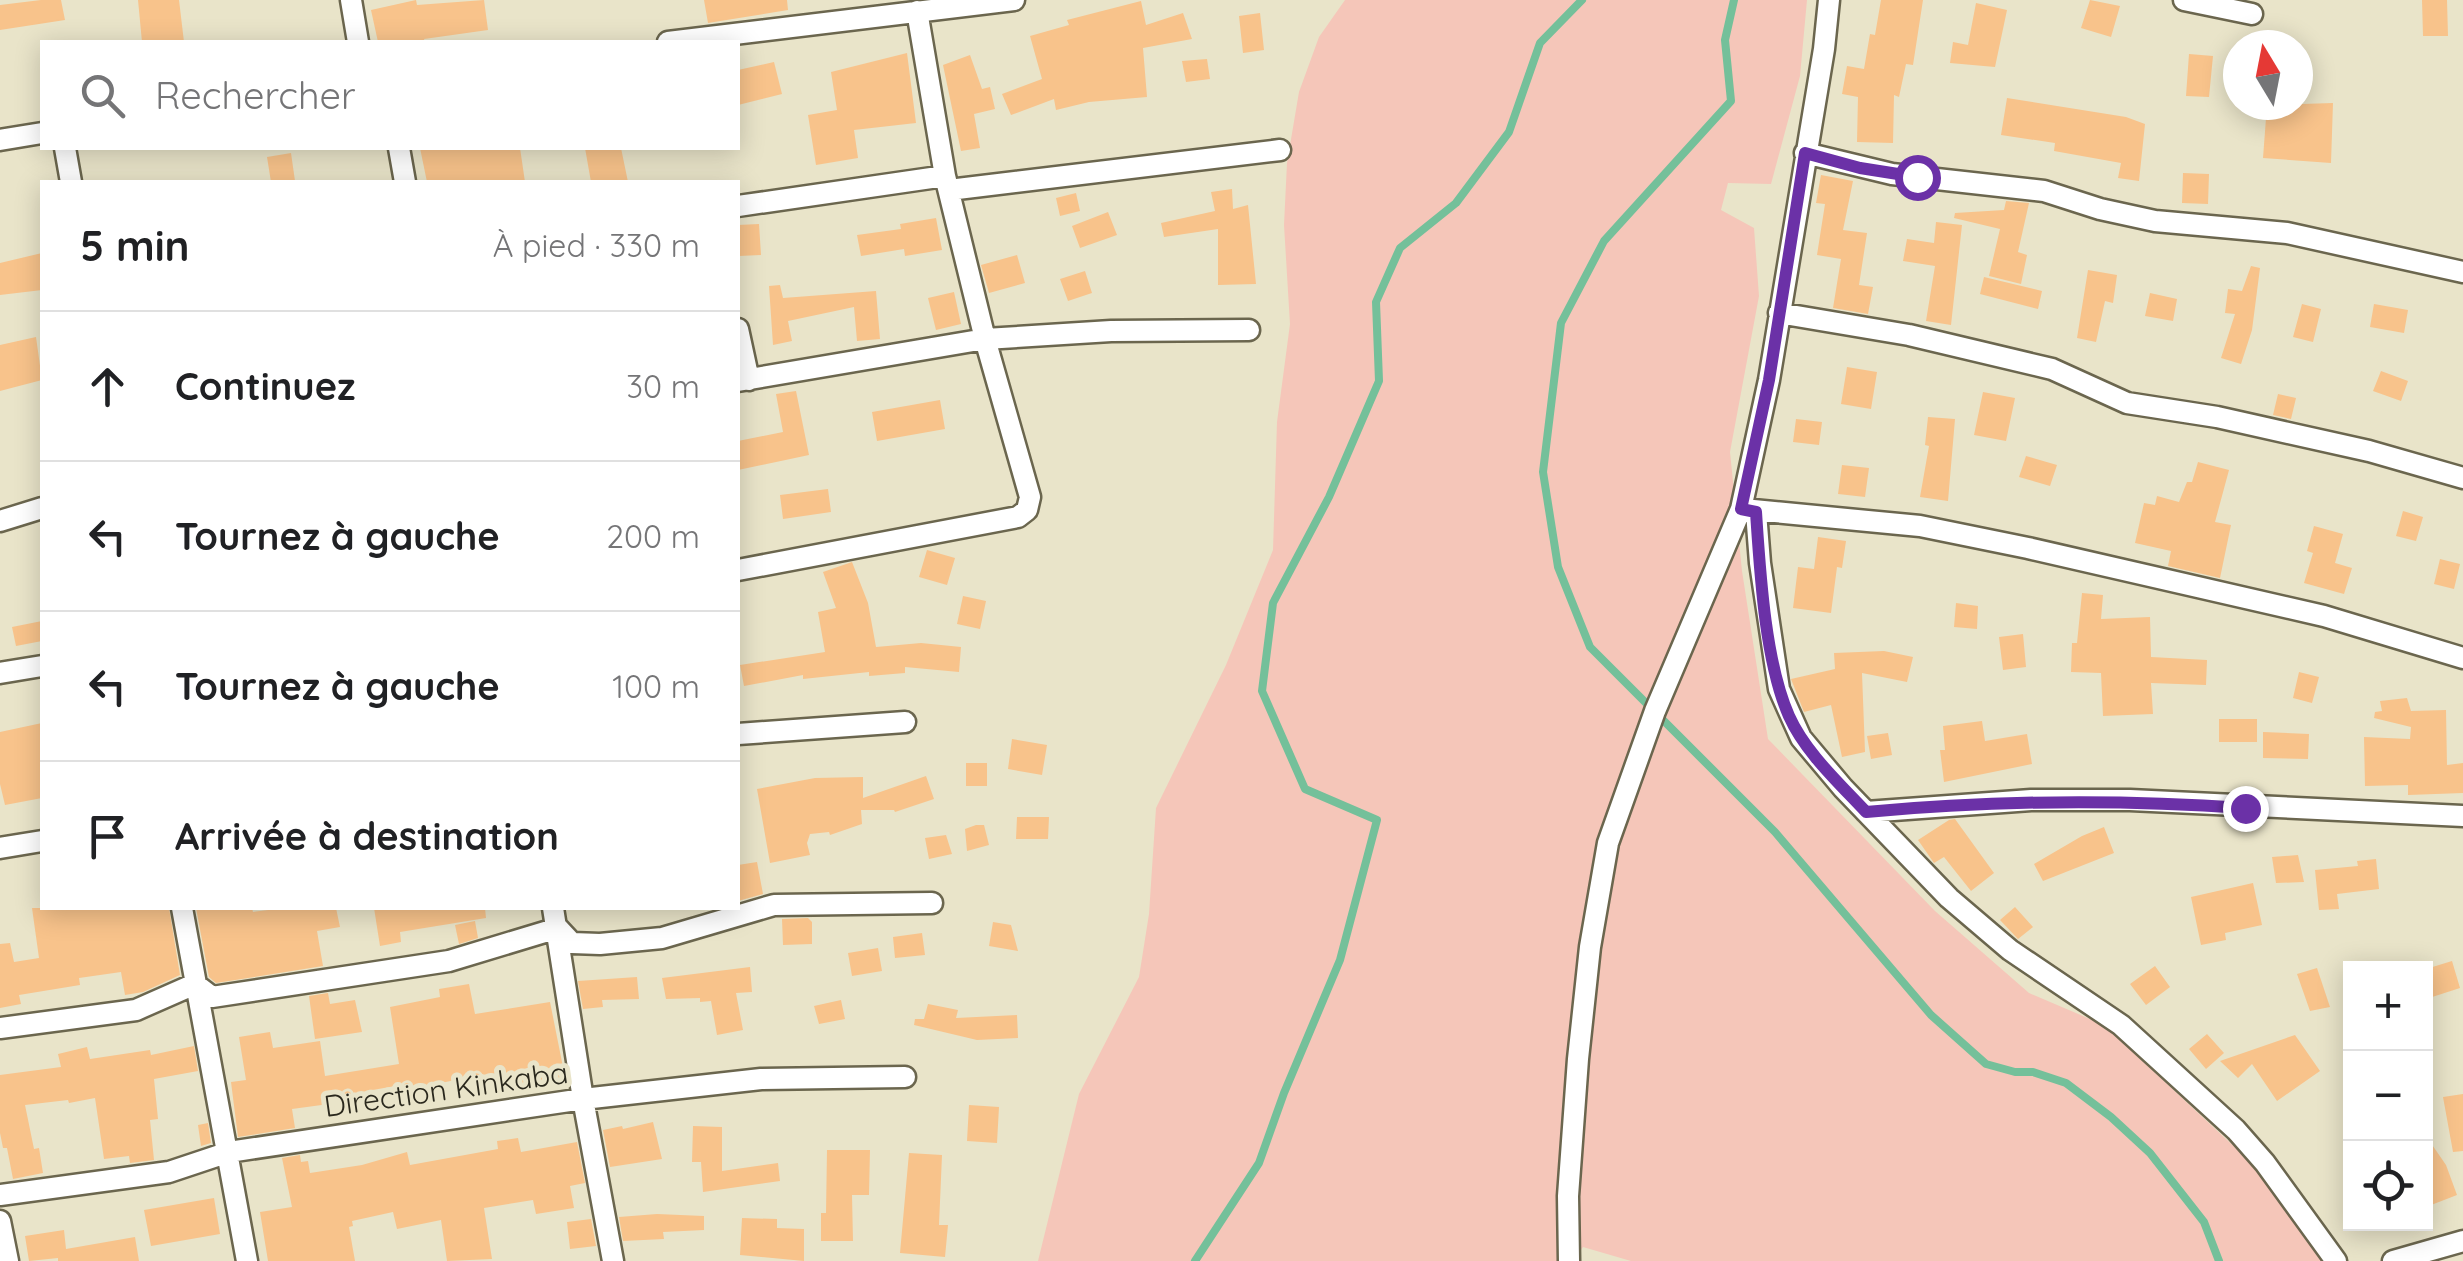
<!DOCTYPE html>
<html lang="fr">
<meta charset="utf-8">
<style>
:root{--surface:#fff;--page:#f6f6f6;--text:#202124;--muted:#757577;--line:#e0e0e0}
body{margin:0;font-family:Quicksand,sans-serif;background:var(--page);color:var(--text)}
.controls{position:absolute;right:30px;bottom:30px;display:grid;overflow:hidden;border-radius:0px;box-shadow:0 5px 25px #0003}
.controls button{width:90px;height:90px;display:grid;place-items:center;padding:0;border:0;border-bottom:2px solid var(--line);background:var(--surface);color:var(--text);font:50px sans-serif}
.compass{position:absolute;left:2223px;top:30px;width:90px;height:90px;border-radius:50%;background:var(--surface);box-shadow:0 5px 25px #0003;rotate:350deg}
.stop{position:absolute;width:30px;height:30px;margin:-22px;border:8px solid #6b31a7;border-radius:50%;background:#fff}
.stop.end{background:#6b31a7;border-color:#fff;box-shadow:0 2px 10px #0008}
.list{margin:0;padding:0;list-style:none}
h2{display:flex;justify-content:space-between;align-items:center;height:130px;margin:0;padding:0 40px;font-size:42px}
h2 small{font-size:32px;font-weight:400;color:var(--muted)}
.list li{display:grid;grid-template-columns:65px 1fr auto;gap:30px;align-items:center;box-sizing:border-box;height:150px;padding:0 40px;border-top:2px solid var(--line)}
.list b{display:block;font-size:38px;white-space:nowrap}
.list em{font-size:32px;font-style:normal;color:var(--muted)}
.icon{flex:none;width:55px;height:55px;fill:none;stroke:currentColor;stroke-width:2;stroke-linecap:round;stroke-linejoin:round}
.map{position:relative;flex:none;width:2463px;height:1261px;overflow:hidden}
.search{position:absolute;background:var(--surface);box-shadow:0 5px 25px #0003;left:40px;top:40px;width:700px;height:110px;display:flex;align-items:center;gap:25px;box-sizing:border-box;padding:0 35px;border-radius:0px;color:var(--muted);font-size:38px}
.panel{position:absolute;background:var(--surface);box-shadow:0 5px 25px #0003;left:40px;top:180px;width:700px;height:730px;border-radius:0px}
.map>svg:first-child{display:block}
</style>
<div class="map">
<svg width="2463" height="1261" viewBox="0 0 2463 1261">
<rect width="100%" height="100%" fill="#e9e4c9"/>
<path fill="#f5c6b9" d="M1345 0H1807L1800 76 1771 184 1728 183 1721 210 1754 228 1759 296 1730 452 1742 571 1768 739 1935 911 2029 993 2104 1025 2272 1182 2330 1261H1631L1583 1247 1573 1261H1038L1079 1094 1139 977 1149 914 1156 808 1226 665 1273 550 1277 422 1290 324 1284 225 1287 163 1299 92 1319 37Z"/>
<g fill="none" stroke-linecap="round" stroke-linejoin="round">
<path stroke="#74c09a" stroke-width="8" d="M1734 0 1725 40 1731 101 1604 241 1561 323 1543 472 1558 567 1590 647 1775 832 1931 1015 1986 1064 2015 1072H2033L2066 1083 2111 1117 2150 1153 2204 1222 2219 1261
M1195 1261 1259 1163 1284 1093 1340 960 1377 820 1305 789 1262 691 1273 603 1329 497 1379 381 1376 302 1400 248 1456 203 1509 132 1540 43 1582 0"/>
</g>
<path fill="#f8c38b" d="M41 0H61L65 20 0 30V5Z
M138 0H179L184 42H142Z
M416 0 417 5 484 0 488 30 424 39 425 42H378L371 10Z
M704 0H787L788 10 708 23Z
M1881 0H1923L1913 65 1906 64 1899 97 1894 95 1893 143 1857 142 1858 97 1842 94 1847 66 1864 69 1870 34 1875 35Z
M2090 0 2120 6 2111 37 2081 28Z
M2422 0H2447L2448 36H2423Z
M1141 1 1146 25 1183 13 1192 39 1143 48 1147 97 1089 102 1056 110 1054 99 1011 115 1002 94 1042 79 1030 36 1069 25 1067 20Z
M1976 3 2007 10 1995 67 1950 63 1953 42 1968 45Z
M1260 13 1264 50 1243 53 1239 16Z
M907 53 916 123 854 130 858 158 816 165 808 115 837 110 831 72Z
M2189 54 2213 56 2209 97 2186 96Z
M970 55 982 89 990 87 995 109 974 114 980 148 961 151 943 65Z
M1207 59 1210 79 1186 82 1182 61Z
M774 62 782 94 738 105V70Z
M2007 98 2126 117 2145 124 2139 181 2118 178 2121 163 2054 151 2055 143 2001 135Z
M2333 103 2331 163 2263 158 2267 105Z
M420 148H520L525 182H427Z
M585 148H621L628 182H591Z
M291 153 295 181 271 182 267 157Z
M2183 173 2209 174 2208 204 2182 203Z
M1821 175 1853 181 1843 230 1867 233 1859 285 1873 287 1868 314 1833 308 1841 259 1817 255 1825 204 1816 203Z
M1232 189 1233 209 1248 205 1256 284 1218 285V229L1164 237 1161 223 1215 211 1211 192Z
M1076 193 1080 211 1060 216 1056 198Z
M2006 201 2029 203 2018 252 2027 255 2021 284 1989 276 2000 229 1954 218 1955 213 2004 210Z
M1108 212 1117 235 1080 248 1072 226Z
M936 218 942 250 905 256 904 249 861 256 857 235 901 229 900 224Z
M1936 222 1962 225 1951 325 1926 321 1935 266 1903 261 1907 239 1934 243Z
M759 224 761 255 739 256 738 225Z
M42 253V290L0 295V263Z
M1017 255 1025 283 989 293 981 265Z
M2251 266 2260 268 2252 330 2241 364 2221 358 2235 314 2225 313 2228 289 2242 291Z
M2088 270 2117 275 2113 303 2105 301 2096 342 2077 338Z
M1085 271 1092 293 1068 301 1060 279Z
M1984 277 2042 291 2038 309 1980 294Z
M780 285 783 298 876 291 880 339 857 341 854 307 788 321 792 341 773 345 769 286Z
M954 292 961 324 936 330 928 298Z
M2150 293 2177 299 2173 321 2145 316Z
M2302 304 2321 309 2313 342 2293 337Z
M2374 304 2408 310 2404 333 2370 327Z
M36 337 42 380 0 391V345Z
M1847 367 1877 372 1871 409 1841 404Z
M2381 371 2408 381 2401 401 2373 391Z
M796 391 809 455 738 470V441L783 432 776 394Z
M1983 392 2015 398 2006 441 1974 435Z
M2278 394 2296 398 2291 419 2273 415Z
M940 400 945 429 877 441 872 412Z
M1928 417 1955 419 1948 501 1920 497 1929 446 1925 445Z
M1796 419 1822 422 1819 445 1793 442Z
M2026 456 2057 465 2050 486 2019 477Z
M2198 462 2229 470 2215 522 2231 525 2220 578 2168 566 2171 551 2135 543 2144 503 2155 505 2157 496 2179 502 2187 482H2192Z
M1842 465 1869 468 1865 497 1838 494Z
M828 489 831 512 783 519 780 495Z
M2403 511 2423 517 2416 541 2396 536Z
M2314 526 2343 534 2335 563 2352 568 2344 594 2304 583 2313 553 2307 551Z
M1818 537 1846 541 1842 568 1837 567 1831 613 1793 608 1798 567 1814 569Z
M927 550 955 558 947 585 919 577Z
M2440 559 2460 564 2454 589 2434 584Z
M852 562 868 603 876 647 921 643 961 647 959 672 905 667V673L869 676V672L803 679V675L744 686 740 665 825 652 818 612 836 608 823 572Z
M2082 593 2103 595 2101 619 2150 617 2151 657 2207 660 2206 685 2151 683 2153 714 2103 716 2101 673 2071 672 2072 643H2077Z
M963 596 986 601 980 629 957 624Z
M1956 603 1978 606 1977 629 1954 627Z
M42 621V641L16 646 12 627Z
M2023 634 2026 667 2003 670 1999 637Z
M1884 651 1913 657 1907 682 1862 673 1865 752 1842 757 1831 705 1804 712 1791 679 1835 669 1834 653Z
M2299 672 2319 677 2312 703 2293 698Z
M2407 698 2411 711 2446 710 2447 765 2463 763V793L2408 795V785L2365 786 2364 737 2410 739 2411 727 2374 718 2375 712 2382 711 2380 701Z
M2219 719H2257V742H2219Z
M1982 721 1985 741 2027 734 2032 764 1944 782 1940 750H1945L1943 726Z
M42 723V798L5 805 0 784V732Z
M2263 732 2309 734 2308 759 2263 758Z
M1888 733 1892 755 1871 759 1867 736Z
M1012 739 1047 745 1042 775 1008 769Z
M966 763H987V786H966Z
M926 776 934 799 895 812 894 810H861L862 824 830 835 829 832 810 834 807 843 810 855 770 863 757 789 815 778 863 777V798Z
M1017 817H1049L1048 839H1016Z
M1955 819 1994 873 1971 891 1944 857 1934 863 1918 840 1949 820Z
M976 825H984L989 845 967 851 965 829Z
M2104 827 2114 853 2043 881 2034 864 2082 836Z
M946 835 952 854 929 859 925 838Z
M2298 855 2304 882 2276 883 2272 857Z
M2376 859 2379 889 2337 894 2339 909 2319 910 2315 870 2358 866 2357 861Z
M757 862 763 894 738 901V865Z
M2253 883 2262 925 2225 933 2226 940 2201 945 2191 897Z
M2015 907 2033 927 2018 939 2000 920Z
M32 908H169L180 975 143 992 125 995 121 972 79 978 80 985 19 995 21 1004 0 1008V944L10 943 14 962 39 958Z
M196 908H252L253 912 284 908H336L340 927 317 931 323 966 216 983 209 977Z
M374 908H485L486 918 400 932 401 942 380 946Z
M808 918 812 922V944L783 945 782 919Z
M475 921 478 938 459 944 455 925Z
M993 922 1011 925 1018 951 989 946Z
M922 933 925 955 895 958 893 937Z
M878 948 882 971 852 976 848 953Z
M2452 961 2460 988 2426 999V969Z
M2155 966 2170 987 2146 1005 2130 984Z
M750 967 752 992 736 993 743 1030 717 1035 711 1001 700 1002V998L666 999 662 978Z
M2317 968 2330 1007 2310 1011 2297 974Z
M637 977 639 999 602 1000 603 1007 583 1009 578 981Z
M469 984 475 1014 550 1002 566 1082 486 1095 483 1074 413 1089 412 1083 328 1098 329 1104 292 1109 295 1128 238 1137 231 1082 246 1080 239 1037 270 1032 273 1048 320 1041 325 1076 399 1064 390 1007 440 997 439 989Z
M328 993 330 1004 355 1000 362 1032 315 1039 309 996Z
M841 1000 845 1019 819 1024 814 1006Z
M928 1004 958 1010 956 1018 1017 1015 1018 1038 977 1040 914 1025 915 1019H924Z
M2207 1034 2224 1053 2206 1069 2189 1049Z
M2295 1035 2320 1071 2277 1101 2252 1064 2238 1078 2220 1061Z
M194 1046 198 1071 154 1079 158 1119 150 1120 154 1160 130 1163 129 1156 104 1159 95 1098 69 1103 68 1100 25 1105 34 1149 39 1148 43 1173 13 1179 7 1148H3L0 1133V1075L61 1067 58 1054 87 1047 90 1059 150 1050 151 1055Z
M2463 1094V1151L2453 1152 2443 1097Z
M969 1105 999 1107 997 1143 967 1141Z
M653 1122 662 1159 610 1167 603 1130 622 1126 623 1129Z
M208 1123 211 1143 201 1146 198 1125Z
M693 1126 722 1127V1171L778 1163 780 1181 703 1192 701 1162H692Z
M2426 1136 2446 1165 2457 1195 2426 1207Z
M518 1138 521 1152 577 1142 585 1183 570 1186 574 1208 536 1214 533 1200 484 1208 492 1259 447 1261 441 1220 397 1229 393 1212 352 1221 353 1226 349 1227 355 1261H268L260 1212 292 1207 282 1158 300 1155 301 1162 308 1161 310 1173 362 1165 407 1152 410 1165 498 1149 497 1141Z
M827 1150H870L869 1195H852L853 1241H821V1213H826Z
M909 1153 942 1155 939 1225H948L945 1257 900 1253Z
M214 1198 220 1234 151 1246 144 1210Z
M657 1214 704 1216V1230L663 1232 664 1239 623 1241 619 1217Z
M742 1218 777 1219V1228L804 1229V1261L740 1255Z
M591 1219 596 1246 570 1249 567 1222Z
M64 1230 66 1249 135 1237 139 1261H58V1258L29 1261 25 1236Z"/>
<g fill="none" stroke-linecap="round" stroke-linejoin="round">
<g stroke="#6b664e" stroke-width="25">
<path id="street" d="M351 0 358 42
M2184 0 2252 14
M668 42 1014 0
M0 140 42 133
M65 148 71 182
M399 148 405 182
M1805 153 1892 174 2044 191 2100 209 2155 221 2287 233 2463 272
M949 190 1280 150
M738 206 945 176
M1779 313 1909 335 2052 369 2127 403 2217 417 2369 451 2463 478
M738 329 749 380
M738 381 985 339 945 176 917 11
M1743 509 1920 526 2028 548 2324 616 2463 658
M1756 512 1760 563 1779 689 1801 738 1843 788 1949 898 2010 950 2121 1025 2236 1130 2265 1163 2336 1261
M0 521 42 508
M738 570 1018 517 1027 510 1030 497 985 339 1111 331 1249 330
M0 673 42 666
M738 734 905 722
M1866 812 2031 800H2130L2463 816
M0 848 42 841
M182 908 247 1261
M553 908 583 1099 613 1261
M0 1028 136 1010 195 984 212 997 449 961 558 928 572 943 600 944 662 938 774 905 932 903
M0 1195 169 1172 229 1152 583 1099 761 1079 905 1077
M0 1221 8 1261
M1569 1261 1568 1196 1578 1059 1590 947 1608 843 1655 711 1741 509 1769 380 1824 49 1829 0
M2393 1261 2463 1241"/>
</g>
<use href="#street" stroke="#fff" stroke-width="20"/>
</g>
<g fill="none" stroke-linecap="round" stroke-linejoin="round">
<path stroke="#6b31a7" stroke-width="12" d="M1917 177 1860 168 1805 153 1769 380 1741 509 1756 512C1760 572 1765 662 1789 716 1805 752 1839 783 1866 812 1995 800 2116 799 2245 808"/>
</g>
<g text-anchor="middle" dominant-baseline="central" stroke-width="10" stroke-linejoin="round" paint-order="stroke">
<g font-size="30" fill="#2a281d" stroke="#e9e4c9">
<text transform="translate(446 1089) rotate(-8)">Direction Kinkaba</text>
</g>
</g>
</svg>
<div class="controls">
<button>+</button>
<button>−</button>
<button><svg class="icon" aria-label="locate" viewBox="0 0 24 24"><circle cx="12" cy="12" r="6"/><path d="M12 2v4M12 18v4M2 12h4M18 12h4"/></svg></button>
</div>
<svg class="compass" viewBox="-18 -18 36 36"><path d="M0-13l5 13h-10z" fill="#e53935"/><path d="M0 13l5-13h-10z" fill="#757577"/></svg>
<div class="stop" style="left:1917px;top:177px"></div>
<div class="stop end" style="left:2245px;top:808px"></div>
<div class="search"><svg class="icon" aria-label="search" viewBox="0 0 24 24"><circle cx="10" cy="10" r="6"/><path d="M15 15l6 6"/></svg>Rechercher</div>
<section class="panel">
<h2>5 min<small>À pied · 330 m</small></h2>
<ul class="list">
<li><svg class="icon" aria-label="ahead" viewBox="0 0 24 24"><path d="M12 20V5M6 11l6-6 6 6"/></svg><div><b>Continuez</b></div><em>30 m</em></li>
<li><svg class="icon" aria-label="left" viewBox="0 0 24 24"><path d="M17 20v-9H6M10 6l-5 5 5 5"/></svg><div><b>Tournez à gauche</b></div><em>200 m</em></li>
<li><svg class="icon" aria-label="left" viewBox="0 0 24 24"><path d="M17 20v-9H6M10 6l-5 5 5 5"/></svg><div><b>Tournez à gauche</b></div><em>100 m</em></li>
<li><svg class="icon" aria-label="arrive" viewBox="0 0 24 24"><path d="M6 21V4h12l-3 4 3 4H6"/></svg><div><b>Arrivée à destination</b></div></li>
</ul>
</section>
</div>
